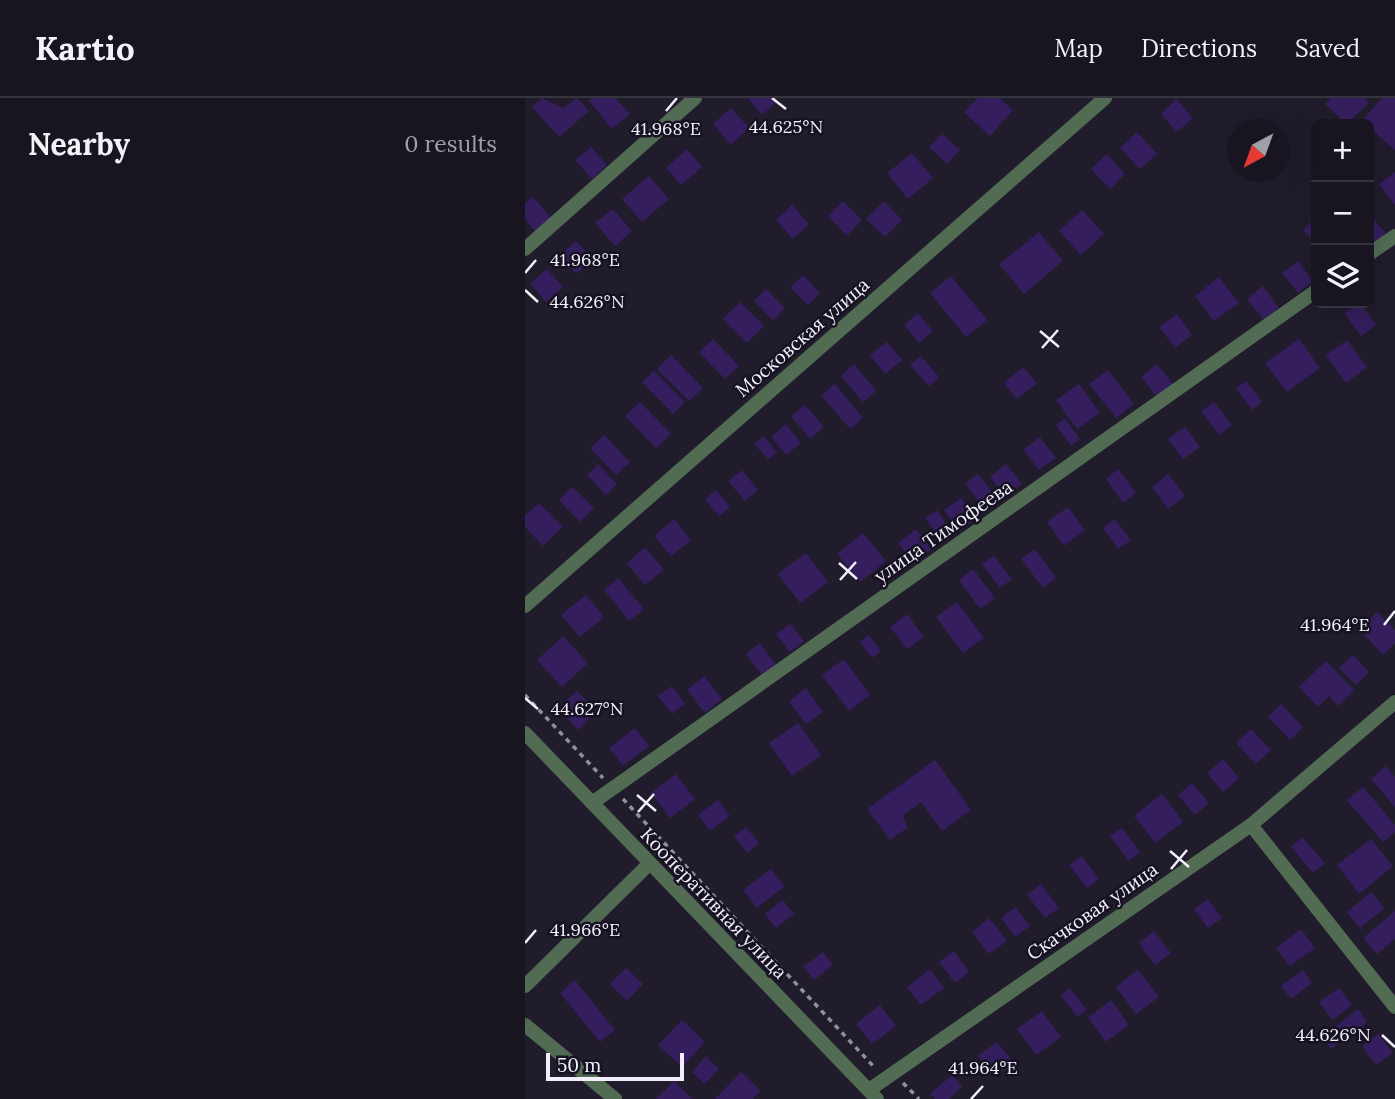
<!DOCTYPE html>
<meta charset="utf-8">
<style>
:root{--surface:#181521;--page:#211e2a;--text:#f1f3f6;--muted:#9f9fa5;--line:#36343f}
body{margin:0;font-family:Lora,serif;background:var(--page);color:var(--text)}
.controls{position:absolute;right:21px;top:21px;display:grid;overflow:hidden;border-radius:10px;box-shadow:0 7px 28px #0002}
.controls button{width:63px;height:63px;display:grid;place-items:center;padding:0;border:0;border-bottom:2px solid var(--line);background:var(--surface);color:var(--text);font:35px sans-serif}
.compass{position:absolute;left:702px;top:21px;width:63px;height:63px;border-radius:50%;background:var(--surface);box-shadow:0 7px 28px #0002;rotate:221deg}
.scale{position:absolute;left:21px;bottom:18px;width:138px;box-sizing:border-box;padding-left:7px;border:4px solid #f1effa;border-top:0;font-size:19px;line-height:24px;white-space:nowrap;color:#f1effa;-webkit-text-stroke:5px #161222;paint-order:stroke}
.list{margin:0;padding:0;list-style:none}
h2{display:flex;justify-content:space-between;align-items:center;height:91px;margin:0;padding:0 28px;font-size:30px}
h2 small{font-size:23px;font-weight:400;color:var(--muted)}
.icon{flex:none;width:38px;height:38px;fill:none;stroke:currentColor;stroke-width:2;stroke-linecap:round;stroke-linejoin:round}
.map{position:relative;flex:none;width:870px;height:1001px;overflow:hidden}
header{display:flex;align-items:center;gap:42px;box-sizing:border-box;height:98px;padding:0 35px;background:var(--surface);border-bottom:2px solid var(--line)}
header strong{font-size:33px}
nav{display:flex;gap:38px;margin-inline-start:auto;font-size:24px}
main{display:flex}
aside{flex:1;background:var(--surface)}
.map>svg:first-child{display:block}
</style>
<header>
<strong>Kartio</strong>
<nav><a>Map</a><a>Directions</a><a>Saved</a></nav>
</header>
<main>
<aside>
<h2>Nearby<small>0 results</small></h2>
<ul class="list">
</ul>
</aside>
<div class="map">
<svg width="870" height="1001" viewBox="0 0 870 1001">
<rect width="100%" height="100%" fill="#201c2c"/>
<path fill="#351e5e" d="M17 0 38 10 52 0 64 13 34 39 7 9Z
M67 0H90L105 16 87 31 64 3Z
M223 0H250L253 3 237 17Z
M453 0H474L488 12 465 38 439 14Z
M806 0H839L844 5 821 26 800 6Z
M857 0H870V52L837 23Z
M651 1 668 20 652 34 636 16Z
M206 10 224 30 206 47 188 26Z
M612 34 632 56 615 71 595 50Z
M417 36 435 52 422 66 404 49Z
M66 49 82 67 67 81 50 62Z
M162 51 177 69 156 87 141 70Z
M387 55 408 80 383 101 362 75Z
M582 56 600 76 585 91 566 71Z
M870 74V107L854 86Z
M124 78 144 101 117 124 97 101Z
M8 99 27 121 12 135 0 121V106Z
M318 103 337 122 322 138 303 118Z
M359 103 377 122 360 139 341 121Z
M267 107 284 126 268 141 251 122Z
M88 111 107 133 90 148 70 125Z
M557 112 579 136 556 157 534 133Z
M844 115 861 136 844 149Z
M791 119V145L778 132Z
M514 134 538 163 499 196 474 166Z
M51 143 67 161 51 176 35 157Z
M773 163 788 183 773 195 757 175Z
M22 171 38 189 21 204 5 185Z
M278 177 295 195 283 207 265 190Z
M426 178 462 222 441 239 405 195Z
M694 179 714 205 689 223 670 198Z
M738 188 754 210 739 222 722 201Z
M241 191 260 210 248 222 229 203Z
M215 204 239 228 222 245 198 221Z
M835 205 851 227 836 238 819 215Z
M393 215 408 233 394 245 379 227Z
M652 216 667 237 650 250 634 229Z
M188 241 214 268 200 281 174 254Z
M774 241 795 270 762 294 740 265Z
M822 242 842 269 821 285 801 257Z
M362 244 377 262 360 276 345 257Z
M146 257 178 290 164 303 132 271Z
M396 258 414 279 404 288 385 267Z
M329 266 351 293 338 304 316 278Z
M632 266 648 286 632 299 616 279Z
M498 269 512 285 492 301 479 285Z
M583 272 609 306 591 320 564 286Z
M129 273 160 304 148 316 117 284Z
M721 283 737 304 727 312 711 290Z
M310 286 338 320 325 331 296 297Z
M554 286 575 315 552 331 531 302Z
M115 304 146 336 131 350 100 318Z
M689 304 707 327 694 337 676 313Z
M280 307 299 329 285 341 266 318Z
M540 320 555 341 546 348 531 327Z
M261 326 276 345 261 357 246 339Z
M660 329 675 349 658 361 643 341Z
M79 337 105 364 91 377 65 350Z
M238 338 252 354 243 361 229 346Z
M515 339 531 360 514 372 498 352Z
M73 366 92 386 81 397 62 377Z
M481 366 497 386 480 399 465 379Z
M593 371 611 395 598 405 581 381Z
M217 372 233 392 220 403 203 383Z
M453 376 469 396 456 406 440 386Z
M643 376 660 398 643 411 627 389Z
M47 389 69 410 55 424 34 402Z
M191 392 205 409 194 418 180 401Z
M436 400 451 421 434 433 419 412Z
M14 405 38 429 18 448 0 429V418Z
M543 409 560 432 539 448 522 424Z
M412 412 425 431 414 439 400 420Z
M149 421 166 442 146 458 129 438Z
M590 421 606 442 593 451 578 430Z
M391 431 407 451 388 465 373 445Z
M338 435 361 463 335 484 312 456Z
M120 449 139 472 120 487 102 465Z
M510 451 531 480 518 490 496 461Z
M281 455 303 484 275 505 253 476Z
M469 458 487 481 475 490 457 466Z
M448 471 470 500 455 511 434 482Z
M93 480 119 511 104 523 79 492Z
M61 497 79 519 55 539 36 517Z
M432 504 459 540 438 555 411 519Z
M852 514 870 532V545L858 557 834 531Z
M382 516 399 539 382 551 365 529Z
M265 526 279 543 265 554 251 536Z
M344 537 356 553 347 560 335 544Z
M38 538 63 565 37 589 12 562Z
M235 545 251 567 237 577 221 556Z
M828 557 844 574 831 587 814 570Z
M319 561 345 597 324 613 297 577Z
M801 563 829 592 813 608 804 598 793 609 774 589Z
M179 578 197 601 180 615 162 592Z
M147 588 160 606 147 616 133 598Z
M281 590 298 614 281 626 264 603Z
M52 593 72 613 53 632 33 610Z
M756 606 778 629 765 642 743 619Z
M273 625 296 657 267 678 244 645Z
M110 630 124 648 98 668 84 650Z
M726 631 746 652 731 666 711 645Z
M698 661 714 680 698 694 682 675Z
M410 662 446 712 417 733 396 704 378 717 382 730 365 742 342 711Z
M861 668 870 679V709L846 681Z
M151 676 170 701 145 720 126 695Z
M667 685 684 705 670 717 653 697Z
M838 689 870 727V734L858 744 822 702Z
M637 696 658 724 630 745 609 718Z
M193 702 205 718 185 733 173 717Z
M221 729 234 745 222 755 209 738Z
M597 730 615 754 604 763 585 738Z
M777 739 800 765 788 775 766 749Z
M846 741 868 768 834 796 812 767Z
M557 758 574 781 562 790 544 767Z
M246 771 260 788 232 810 218 792Z
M516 786 534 810 520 820 502 797Z
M846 794 860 810 835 830 822 814Z
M683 801 697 820 683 830 669 811Z
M258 802 269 816 251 830 240 816Z
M490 809 505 828 490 839 476 820Z
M870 813V841L852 856 838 840Z
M464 820 482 843 464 856 447 834Z
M776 831 790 850 765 868 751 850Z
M629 833 646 855 630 867 614 845Z
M429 853 444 874 430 885 414 864Z
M298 854 308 867 289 882 278 869Z
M101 870 118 886 102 903 85 886Z
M405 871 419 890 396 907 382 889Z
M613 872 634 899 611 916 591 889Z
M778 872 787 885 766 901 756 888Z
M50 882 90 932 75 944 35 895Z
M545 890 562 912 552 919 536 897Z
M814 890 827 907 807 922 794 904Z
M586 902 604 927 581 944 563 920Z
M355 907 371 928 347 946 331 926Z
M833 911 842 924 806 951 797 939Z
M517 913 536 939 511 957 492 931Z
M157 922 180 944 157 969 133 947Z
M853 936 868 955 851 967 837 948Z
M472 944 489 965 470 979 453 958Z
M181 958 194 971 180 986 167 974Z
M216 974 236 993 228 1001H190Z
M427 977 437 989 424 1001H410L405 996Z
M149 983 167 1001H131Z"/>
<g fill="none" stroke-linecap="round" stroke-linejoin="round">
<path stroke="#928f9d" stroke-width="3.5" stroke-dasharray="5 5" stroke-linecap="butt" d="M0 597 78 680
M98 701 351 971
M378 985 394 1001"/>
<path stroke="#526c54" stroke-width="14" d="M0 151 170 0
M844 156 870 138
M0 508 580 0
M0 635 352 1001
M67 705 791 193
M726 727 870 909
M0 888 124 766
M0 927 90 1001
M344 992 726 727 870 604"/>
</g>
<path fill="none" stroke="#f1effa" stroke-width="2.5" d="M247 0 261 11M141 13 152 0M0 175 11 162M0 192 13 204M515 233 534 249M517 250 533 232M314 465 332 481M315 482 331 464M859 527 870 513M0 600 13 611M112 697 131 713M113 714 129 696M645 753 664 769M646 771 662 752M0 845 11 832M857 937 870 949M446 1001 458 988"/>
<g text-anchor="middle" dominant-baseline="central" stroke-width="5" stroke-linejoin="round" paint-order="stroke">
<g font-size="19" fill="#f1effa" stroke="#161222">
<text transform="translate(277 239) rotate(-41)">Московская улица</text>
<text transform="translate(418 433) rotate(-35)">улица Тимофеева</text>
<text transform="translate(189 805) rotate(46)">Кооперативная улица</text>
<text transform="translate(567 813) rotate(-35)">Скачковая улица</text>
</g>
</g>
<g font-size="18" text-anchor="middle" fill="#f1effa" stroke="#161222" stroke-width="5" stroke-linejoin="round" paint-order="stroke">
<text x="261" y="35">44.625°N</text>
<text x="141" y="37">41.968°E</text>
<text x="60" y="168">41.968°E</text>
<text x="62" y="210">44.626°N</text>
<text x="810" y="533">41.964°E</text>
<text x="62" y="617">44.627°N</text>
<text x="60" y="838">41.966°E</text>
<text x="808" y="943">44.626°N</text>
<text x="458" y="976">41.964°E</text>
</g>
</svg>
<div class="controls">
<button>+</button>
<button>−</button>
<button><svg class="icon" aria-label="layers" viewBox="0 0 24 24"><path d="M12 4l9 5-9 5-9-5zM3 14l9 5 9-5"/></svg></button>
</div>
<svg class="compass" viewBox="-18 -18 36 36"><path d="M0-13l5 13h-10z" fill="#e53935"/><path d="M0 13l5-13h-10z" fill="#9f9fa5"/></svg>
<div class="scale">50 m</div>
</div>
</main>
